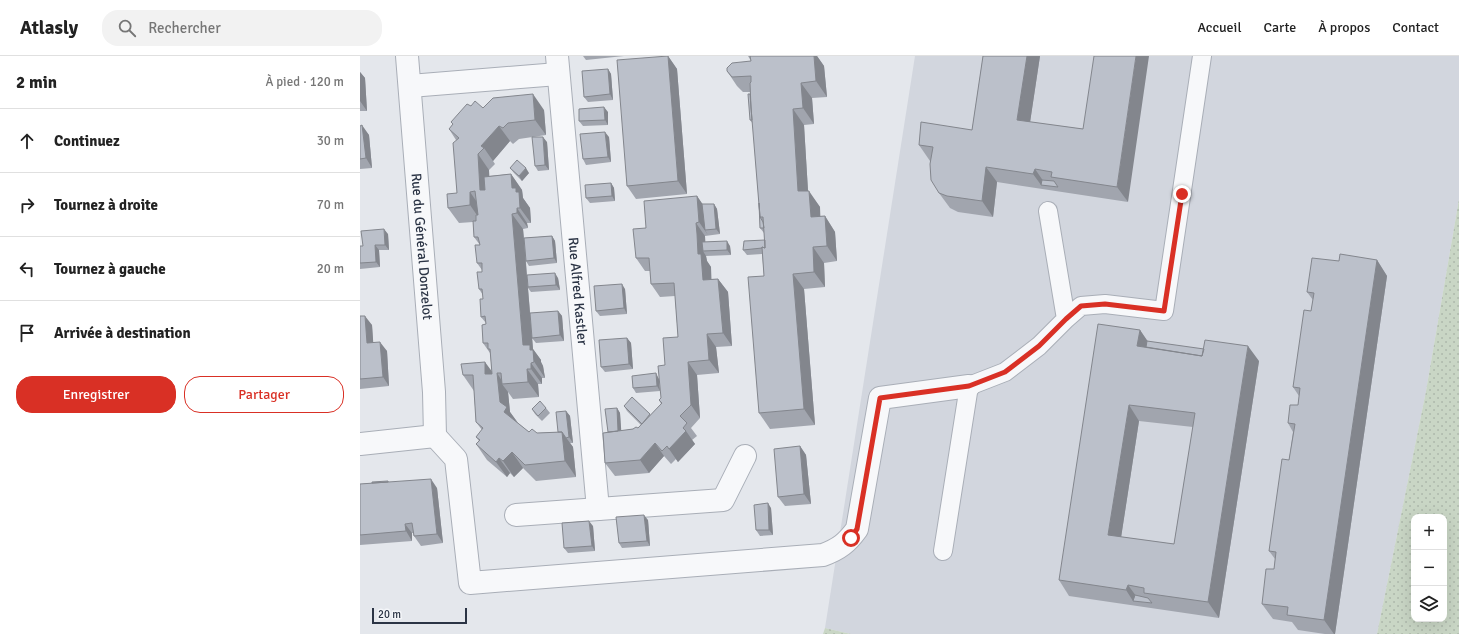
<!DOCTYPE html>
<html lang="fr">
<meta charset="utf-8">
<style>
:root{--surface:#fff;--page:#f2f2f2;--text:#222;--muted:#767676;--line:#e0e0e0;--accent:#d93025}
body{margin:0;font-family:Signika,sans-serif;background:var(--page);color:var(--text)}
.controls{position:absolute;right:12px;bottom:12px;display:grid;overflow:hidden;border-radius:8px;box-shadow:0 4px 16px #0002}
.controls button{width:36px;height:36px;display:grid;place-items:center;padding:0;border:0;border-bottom:1px solid var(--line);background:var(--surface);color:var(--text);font:20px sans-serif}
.scale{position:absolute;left:12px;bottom:10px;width:95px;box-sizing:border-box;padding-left:4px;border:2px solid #2b3445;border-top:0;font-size:11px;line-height:14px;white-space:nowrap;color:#2b3445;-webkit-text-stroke:3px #f4f6f9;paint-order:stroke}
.stop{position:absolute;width:12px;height:12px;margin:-9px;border:3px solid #d93025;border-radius:50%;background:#fff}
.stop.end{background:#d93025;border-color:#fff;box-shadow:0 1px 4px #0008}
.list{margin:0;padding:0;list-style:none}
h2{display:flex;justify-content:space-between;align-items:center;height:52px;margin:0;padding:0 16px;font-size:17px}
h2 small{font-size:13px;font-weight:400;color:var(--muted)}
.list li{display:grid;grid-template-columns:26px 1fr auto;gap:12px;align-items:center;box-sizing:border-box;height:64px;padding:0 16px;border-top:1px solid var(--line)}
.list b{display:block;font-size:15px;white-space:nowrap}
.list em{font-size:13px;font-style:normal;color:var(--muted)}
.actions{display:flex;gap:8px;padding:12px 16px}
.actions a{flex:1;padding:9px 0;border:1px solid var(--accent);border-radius:16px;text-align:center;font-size:14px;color:var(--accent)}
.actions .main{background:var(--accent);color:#fff}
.icon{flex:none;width:22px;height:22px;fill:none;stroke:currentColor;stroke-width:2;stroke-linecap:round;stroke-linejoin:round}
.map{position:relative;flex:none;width:1099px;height:578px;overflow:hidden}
header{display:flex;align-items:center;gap:24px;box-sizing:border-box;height:56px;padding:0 20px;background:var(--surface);border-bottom:1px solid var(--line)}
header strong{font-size:19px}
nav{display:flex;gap:22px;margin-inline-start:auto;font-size:14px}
.search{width:280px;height:36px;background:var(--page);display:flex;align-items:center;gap:10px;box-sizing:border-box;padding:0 14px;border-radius:16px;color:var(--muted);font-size:15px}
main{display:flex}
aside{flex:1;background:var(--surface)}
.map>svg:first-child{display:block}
</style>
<header>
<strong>Atlasly</strong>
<div class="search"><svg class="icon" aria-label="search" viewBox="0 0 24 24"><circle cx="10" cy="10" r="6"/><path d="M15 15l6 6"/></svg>Rechercher</div>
<nav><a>Accueil</a><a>Carte</a><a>À propos</a><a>Contact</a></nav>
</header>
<main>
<aside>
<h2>2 min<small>À pied · 120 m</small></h2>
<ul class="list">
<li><svg class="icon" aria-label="ahead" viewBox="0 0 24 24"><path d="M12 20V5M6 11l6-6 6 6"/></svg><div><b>Continuez</b></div><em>30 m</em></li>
<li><svg class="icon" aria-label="right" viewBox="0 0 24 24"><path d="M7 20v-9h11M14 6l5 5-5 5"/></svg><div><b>Tournez à droite</b></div><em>70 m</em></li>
<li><svg class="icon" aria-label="left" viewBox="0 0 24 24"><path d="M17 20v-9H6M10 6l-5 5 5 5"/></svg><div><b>Tournez à gauche</b></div><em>20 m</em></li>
<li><svg class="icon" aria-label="arrive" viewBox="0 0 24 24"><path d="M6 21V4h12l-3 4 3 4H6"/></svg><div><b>Arrivée à destination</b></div></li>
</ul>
<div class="actions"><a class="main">Enregistrer</a><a>Partager</a></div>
</aside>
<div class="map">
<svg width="1099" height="578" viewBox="0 0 1099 578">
<defs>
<pattern id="park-dots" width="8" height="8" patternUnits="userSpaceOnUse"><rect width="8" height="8" fill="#c9d6c5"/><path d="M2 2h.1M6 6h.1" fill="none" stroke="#adb8ab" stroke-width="1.8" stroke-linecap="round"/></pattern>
</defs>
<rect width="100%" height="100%" fill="#e4e7ec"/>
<path fill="#d2d6de" d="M555 0H1099V143L1066 335 1017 578H491L465 572Z"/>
<path fill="url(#park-dots)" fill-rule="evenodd" d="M1099 143V578H1017L1066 335ZM1054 461H1084V563H1054Z
M465 572 491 578H463Z"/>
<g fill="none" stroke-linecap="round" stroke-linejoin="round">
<g stroke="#a9aeb7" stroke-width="20">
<path id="lane" d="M688 155 706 263
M583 495 609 330 645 316 679 290 706 263 721 250 745 248 804 255 842 0"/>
</g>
<g stroke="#a9aeb7" stroke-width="24">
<g id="street">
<path id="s1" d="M47 0 74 336 75 380"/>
<path id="s2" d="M197 0 238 453"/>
<path d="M50 30 198 18"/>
<path d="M75 380 96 403 110 527 463 499C479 493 487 487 497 473L520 342 609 330"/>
<path d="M0 388 75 380"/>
<path d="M156 459 363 444 385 400"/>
</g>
</g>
<use href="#lane" stroke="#f7f8fa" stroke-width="18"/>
<use href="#street" stroke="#f7f8fa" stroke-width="22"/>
</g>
<path fill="#a1a5ae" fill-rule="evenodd" d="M223 0H264L226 4Z
M308 0 317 13 327 138 276 143 267 130Z
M388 0H457L464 10 467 41 452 42 454 68 444 69 448 135 460 151V160H465L475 176 477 205 464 207 465 231 444 233 455 369 410 373 399 357 404 220 402 198 387 199 383 194 405 184 404 177 400 172 399 147 393 68 390 64V36H383L377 30 367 15 391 5Z
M623 0H680L670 66 723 73 768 146 637 126 633 161 598 156 590 152 579 137 570 105 559 89 612 74Z
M248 13 251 18 253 44 228 46 224 41Z
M0 16 5 22 7 55H0Z
M111 50 123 52 184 54 186 79 159 83 153 88 150 85 133 105 135 108 129 114V120L151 118 162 134 163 142 170 152 171 167H167L168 172 163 173 164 182 192 180 195 185 197 207 169 210 166 205 167 223 198 222 200 234 171 236 168 232 173 293 181 304V306L183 310 185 322H182V328H178L179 341 153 343 148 336 150 356 158 367 169 376 177 377 198 376 206 355 210 360 213 387H210L213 391 216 421 176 425 163 412 154 421 150 417 147 421 127 404 116 388 119 385 116 381 122 374 116 366 114 335 103 319 132 315 130 297 123 287 126 268V267L121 261 123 243V239L119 233 122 216V214L117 207 120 189 114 181 113 166 99 167 88 152 97 137 96 84 89 73 93 68 91 66Z
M248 56V69L223 70 219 65Z
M0 70 9 79 12 112 0 113Z
M249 81 251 106 226 109 223 103Z
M187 86 189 114 178 115 175 110Z
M150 112 169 117 162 125 154 117Z
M251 127 254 132 255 145 230 147 226 142Z
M337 140 342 148H354L357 153 360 178 345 180V186L370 190 371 199 346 200 347 205 351 211V223H358L368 236 372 290 356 291 359 317 337 319 340 362 331 372 337 380 332 384 335 388 318 406 316 403 311 408 304 400 289 417 255 420 245 407 248 376 257 352 260 357 261 375 278 372 281 369 267 355 264 350 291 359 301 348 299 344 301 342 305 309 318 281 315 240 300 241 291 228 290 215H285L276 202 286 172Z
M28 178 29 194H19L20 211 0 213V190H3Z
M1017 204 1027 220 975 578H965L938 574 932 566 913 563 902 548 914 513 915 503 909 495 929 404 933 376 928 367 938 349 939 340 933 331 951 255 953 244 947 236 979 205Z
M265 233 267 258 240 260 236 255Z
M198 255 202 260 204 285 176 287 172 282Z
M0 260 12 269 13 286 27 295 29 330 0 333Z
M780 274 787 285 899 305 859 562 709 540 699 524ZM779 365 833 371 814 488 761 481Z
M267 282 271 287 273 313 245 316 241 311Z
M296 317 300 335 276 337 273 332Z
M186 352 190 357 182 365 175 358 172 353Z
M440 390 446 399 451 448 425 450 418 441Z
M28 425 29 426 77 432 83 487 61 490 54 480 53 477H52V485L0 489V428L12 427Z
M411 452 413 479 400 480 396 474Z
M288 464 290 490 262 492 259 487Z
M233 470 235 495 208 497 204 492Z"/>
<path fill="#83868d" d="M308 0 317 13 327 138 318 125Z
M454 0H457L464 10 467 41 456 25Z
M667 0H680L668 80 657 64Z
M776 0H789L768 146 757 131Z
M248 13 251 18 253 44 250 38Z
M0 16 5 22 7 55 0 45Z
M441 27 452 42 454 68 443 52Z
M173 38 184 54 186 79 175 64Z
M244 51 248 56V69L245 64Z
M433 53 444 69 449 151 438 135Z
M2 69 9 79 12 112 6 102Z
M139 70 150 85 133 105 124 92 121 90Z
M245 76 249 81 251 106 248 101Z
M183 81 187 86 189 114 185 109Z
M118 98 129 114 131 149 120 134Z
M626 111 637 126 633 161 622 145Z
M166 112 169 117 162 125 159 120Z
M675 113 686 129H681L673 118Z
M151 118 162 134 163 142 170 152 171 167 160 152 152 132Z
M251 127 254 132 255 145 252 140Z
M449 135 460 151 461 176 451 161Z
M110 136 121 152V165L110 149Z
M337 140 346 153 345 174 348 179 339 166Z
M354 148 357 153 360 178 356 173Z
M157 152 167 167 168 172 157 157Z
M152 158 163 173 173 293 181 304V306L183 310 185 322 163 289Z
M465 160 475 176 477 205 467 190Z
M336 167 345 180 346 195H343L346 200 347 205 351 211 352 237 343 224 338 198Z
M24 173 28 178 29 194 25 189Z
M192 180 195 185 197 207 194 202Z
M367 185 370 190 371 199 367 194Z
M15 189 19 194 20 211 16 206Z
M453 191 464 207 465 231 454 216Z
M1017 204 1027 220 975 578H974L964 564Z
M195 217 198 222 200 234 196 229Z
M433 218 444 233 455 369 444 353Z
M358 223 368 236 372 290 363 277Z
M262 228 265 233 267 258 264 252Z
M198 255 202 260 204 285 200 279Z
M5 260 12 269 14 297 7 287Z
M780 274 791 290 789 301 777 290Z
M347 278 356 291 359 317 349 304Z
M267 282 271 287 273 313 269 308Z
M20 286 27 295 29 330 23 321Z
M888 290 899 305 859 562 848 546Z
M125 306 136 321 125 318Z
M328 306 337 319 340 362 331 349Z
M171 307 182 322V328L171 313Z
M167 313 178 328 179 341 168 326Z
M137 317 144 328H142L148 336 150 356 158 367 144 356 140 346Z
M296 317 299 323 300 335 297 330Z
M769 349 779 365 759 495 748 479Z
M257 352 260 357 262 385 258 380Z
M206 355 210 360 213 387 209 381Z
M326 375 335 388 318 406 309 393Z
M202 376 213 391 216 421 205 405Z
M295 387 304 400 289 417 280 404Z
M440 390 446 399 451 448 444 438Z
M152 396 163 412 154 421 143 405Z
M139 402 150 417 147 421 136 406Z
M71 423 77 432 83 487 77 478Z
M408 447 411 452 413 479 409 474Z
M284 459 288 464 290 490 287 485Z
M229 465 233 470 235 495 232 490Z
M45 468 52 477V485L46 475Z
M768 529 779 544 773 545 766 534Z"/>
<path fill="#bbc0ca" stroke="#83868d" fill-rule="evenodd" d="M308 0 318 125 267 130 257 4Z
M390 0H454L456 25 441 27 443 52 433 53 438 135H449L451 161 465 160 467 190 453 191 454 216 433 218 444 353 399 357 388 221 404 220 402 191 405 192 403 161H400L391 52 390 27 391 26V20L372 21 367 15V12L372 7 391 5Z
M623 0H667L657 64 723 73 734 0H776L757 131 691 121 692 116 675 113 673 118 626 111 622 145 587 140 579 137 571 124 570 108 573 91 559 89 561 66 612 74Z
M248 13 250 38 224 41 222 15Z
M173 38 175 64 148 67 143 72 139 70 121 90 124 92 118 98 120 134H125L124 121 151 118 152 132H156V136H159L160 152H157V157L152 158 163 289H170V294H173L174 306 171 307V313H167L168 326 142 328 141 317H137L140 346 147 351 144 356 169 376 172 373 177 377 202 376 205 405 165 409 152 396 143 405 139 402 136 406 116 388 120 384 116 381 123 372 116 366 113 319H103L101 308 125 306V318H132L130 293H128V287H123L122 269 126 268 125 260 121 261 120 243H123L122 233H119L117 216H122V207H117L115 189H120L118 181H114L113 165H116V159H118L115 135 110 136V149L88 152 87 138 97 137 93 87 99 82 89 73 93 68 91 66 107 48 111 50 115 45 123 52 133 42Z
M388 38H390L392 64H390Z
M244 51 245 64 219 65V53Z
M2 69 6 102 0 103V70Z
M245 76 248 101 223 103 220 78Z
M172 81H183L185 109 175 110Z
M157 104 166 112 159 120 150 112Z
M682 124 694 125 698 131 681 129Z
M251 127 252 140 226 142 225 129Z
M337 140 339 166 336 167 337 178 338 198H341L343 224 358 223 363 277 347 278 349 304 328 306 331 349 320 360 327 367 323 372 326 375 309 393 307 390 302 395 295 387 280 404 245 407 243 377 273 373 276 371 278 372 302 347 299 344 301 342 298 310 305 309 303 282 318 281 314 227 291 228 289 202H276L273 173 286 172 284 145Z
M399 147 400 161 403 166 404 172H400Z
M342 148H354L356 173 345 174Z
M24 173 25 189H15L16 206 0 207V190H3L1 175Z
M192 180 194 202 166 205 164 182Z
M405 184V192L402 191V192L383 194 384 185Z
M367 185V194L343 195 342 186Z
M980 198 1017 204 964 564 927 559 928 551 902 548 906 513H914L916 496 909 495 922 403 929 404 935 368 928 367 930 349H938L940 332 933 331 944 254 951 255 954 237 947 236 952 202 979 205Z
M195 217 196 229 168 231 167 219Z
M262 228 264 252 236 255 234 230Z
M198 255 200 279 172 282 170 257Z
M0 260H5L7 287 20 286 23 321 0 323Z
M738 268 780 274 777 290 842 300 845 284 888 290 848 546 784 537V532L768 529 766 534 699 524ZM769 349 835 357 814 488 748 479Z
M267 282 269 308 241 311 239 284Z
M787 285 844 293 842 300 786 291Z
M296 317 297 330 273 332 272 320Z
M272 341 290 358 282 368 264 350Z
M180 345 186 352 178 360 172 353Z
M257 352 258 375 248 376 245 353Z
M206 355 209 381 206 382 202 376H198L196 356Z
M440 390 444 438 418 441 414 393Z
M71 423 77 478 54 480 52 467 45 468 46 475 0 479V428Z
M28 425V426L12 427V426Z
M408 447 409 474H396L394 449Z
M284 459 287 485 259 487 256 461Z
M229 465 232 490 204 492 202 467Z
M775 539 788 542 792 547 773 545Z"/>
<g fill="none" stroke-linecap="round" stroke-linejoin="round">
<path stroke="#d93025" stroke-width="5" d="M491 482 497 473 520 342 609 330 645 316 679 290 706 263 721 250 745 248 804 255 822 138"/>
</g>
<g text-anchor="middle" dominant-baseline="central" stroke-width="3" stroke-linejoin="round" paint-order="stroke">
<g font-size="14" fill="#2b3445" stroke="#f4f6f9">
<text stroke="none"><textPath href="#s1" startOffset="191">Rue du Général Donzelot</textPath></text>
<text stroke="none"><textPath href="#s2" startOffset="236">Rue Alfred Kastler</textPath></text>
</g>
</g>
</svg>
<div class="controls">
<button>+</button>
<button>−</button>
<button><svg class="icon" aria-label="layers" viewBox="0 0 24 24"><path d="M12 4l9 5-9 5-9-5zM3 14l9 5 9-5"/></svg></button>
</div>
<div class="scale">20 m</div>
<div class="stop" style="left:491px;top:482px"></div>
<div class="stop end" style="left:822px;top:138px"></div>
</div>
</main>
